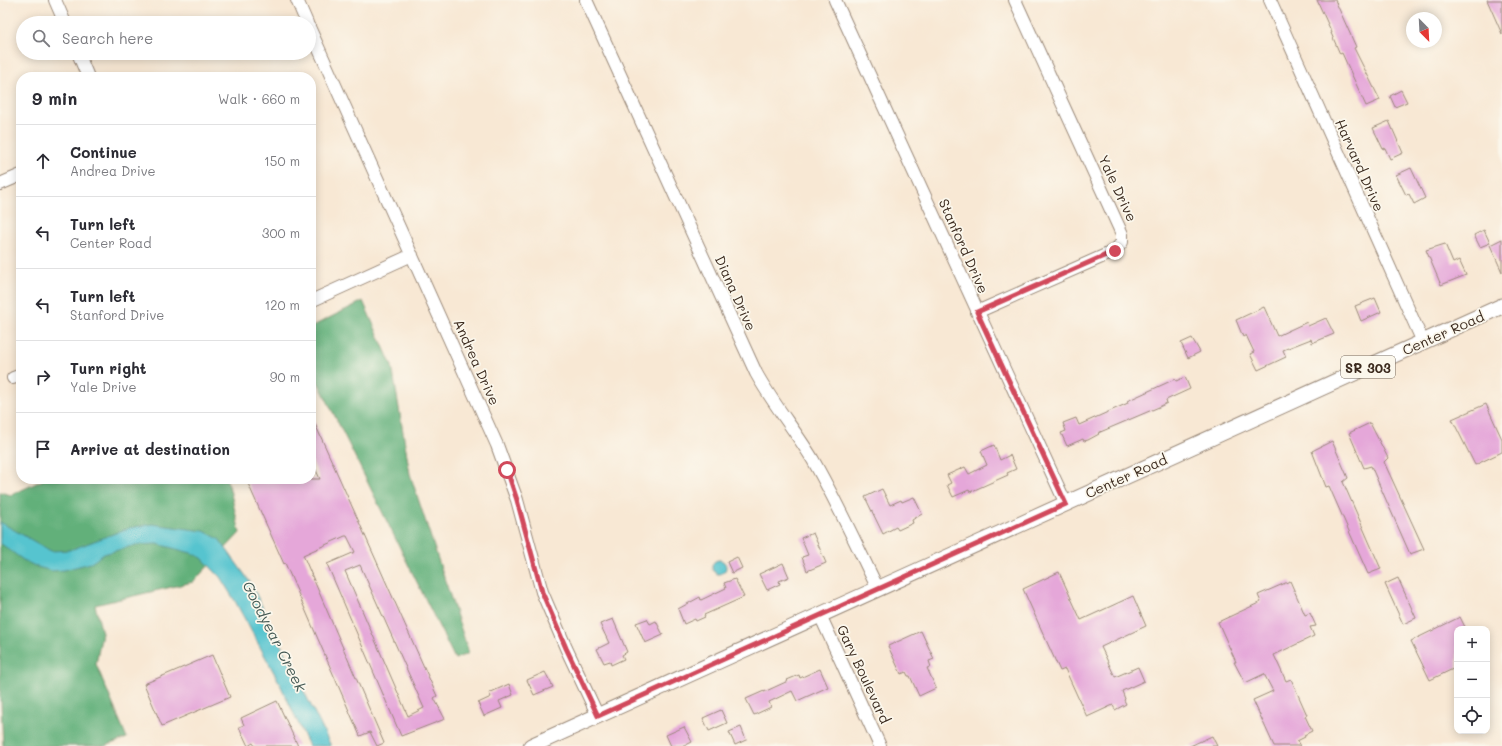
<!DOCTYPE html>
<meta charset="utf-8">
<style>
:root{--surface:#fff;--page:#f7f7f7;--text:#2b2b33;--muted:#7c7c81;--line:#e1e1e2}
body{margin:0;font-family:Mali,sans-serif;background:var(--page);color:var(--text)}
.controls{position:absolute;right:12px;bottom:12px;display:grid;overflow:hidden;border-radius:8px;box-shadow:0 2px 10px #0003}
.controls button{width:36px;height:36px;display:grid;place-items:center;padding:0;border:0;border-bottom:1px solid var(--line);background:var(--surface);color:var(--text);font:20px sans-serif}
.compass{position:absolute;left:1406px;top:12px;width:36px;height:36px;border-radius:50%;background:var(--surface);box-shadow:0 2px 10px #0003;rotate:156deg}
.stop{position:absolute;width:12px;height:12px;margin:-9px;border:3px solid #d1495b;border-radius:50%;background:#fff}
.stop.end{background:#d1495b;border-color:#fff;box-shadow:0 1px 4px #0008}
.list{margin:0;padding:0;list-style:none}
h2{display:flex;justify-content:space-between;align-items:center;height:52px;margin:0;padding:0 16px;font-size:17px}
h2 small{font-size:13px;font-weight:400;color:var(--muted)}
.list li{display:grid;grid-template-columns:26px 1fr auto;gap:12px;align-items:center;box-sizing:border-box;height:72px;padding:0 16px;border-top:1px solid var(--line)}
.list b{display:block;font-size:15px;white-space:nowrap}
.list p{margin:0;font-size:13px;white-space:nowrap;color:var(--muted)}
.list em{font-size:13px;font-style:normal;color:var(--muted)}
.icon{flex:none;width:22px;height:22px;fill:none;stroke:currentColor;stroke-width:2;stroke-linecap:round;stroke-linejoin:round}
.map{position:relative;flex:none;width:1502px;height:746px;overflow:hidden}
.search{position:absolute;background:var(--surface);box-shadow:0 2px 10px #0003;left:16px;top:16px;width:300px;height:44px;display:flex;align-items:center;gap:10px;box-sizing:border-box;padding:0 14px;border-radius:22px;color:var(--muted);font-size:15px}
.panel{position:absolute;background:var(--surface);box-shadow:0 2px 10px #0003;left:16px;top:72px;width:300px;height:412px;border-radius:16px}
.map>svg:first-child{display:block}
</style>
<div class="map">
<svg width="1502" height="746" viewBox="0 0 1502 746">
<rect width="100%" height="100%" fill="#fbf7ec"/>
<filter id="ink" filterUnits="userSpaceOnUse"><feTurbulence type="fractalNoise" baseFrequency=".025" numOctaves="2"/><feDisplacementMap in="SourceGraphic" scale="8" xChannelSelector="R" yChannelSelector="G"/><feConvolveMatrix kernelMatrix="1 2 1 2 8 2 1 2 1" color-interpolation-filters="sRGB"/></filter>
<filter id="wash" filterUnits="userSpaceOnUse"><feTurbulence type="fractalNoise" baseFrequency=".012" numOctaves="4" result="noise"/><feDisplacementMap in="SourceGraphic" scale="16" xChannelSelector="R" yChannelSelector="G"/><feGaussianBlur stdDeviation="0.9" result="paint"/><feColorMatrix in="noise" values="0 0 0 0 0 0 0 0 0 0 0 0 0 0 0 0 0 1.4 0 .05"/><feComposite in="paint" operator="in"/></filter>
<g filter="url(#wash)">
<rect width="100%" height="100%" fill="#f8e8d4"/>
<path fill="#62b07a" stroke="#4e6d4c" d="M363 301 392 366 410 474 469 653 455 659 311 368V327Z
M45 479H226L229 485 240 533 193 582 95 605 102 633 96 664 127 738 105 746H3L1 701H0V492L11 495Z"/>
<path fill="#57c4cf" stroke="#497776" d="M0 522 51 551 70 550 129 528 152 524 204 531 219 539 250 582 331 746H309L278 680 235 601 220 577 202 558 191 553 157 544 136 545 104 554 91 563 64 570 52 571 37 567 23 560 0 543Z
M712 567a7 7 0 1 1 14 0a7 7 0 1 1-14 0Z"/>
<g id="blocks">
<path fill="#e5a7d9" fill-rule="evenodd" d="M1317 0H1335L1356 47 1354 48 1380 100 1366 106 1342 53 1340 54 1331 33H1332Z
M1487 0H1502V34Z
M1401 90 1407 102 1395 107 1390 96Z
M1389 121 1403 153 1390 159 1385 148 1383 149 1373 128Z
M1411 168 1425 198 1414 204 1409 194 1406 195 1396 175Z
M1484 230 1490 243 1480 247 1474 235Z
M1502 239V272L1490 245Z
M1445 244 1453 263 1459 260 1466 275 1441 285 1426 250Z
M1375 298 1381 312 1361 321 1355 306Z
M1264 307 1277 336 1307 322 1308 326 1326 318 1334 334 1312 343 1311 339 1283 350 1286 357 1258 370 1250 354 1254 352 1246 335 1243 337 1236 320Z
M1192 338 1200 352 1188 358 1181 343Z
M1185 377 1190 389 1166 400 1167 403 1159 407 1098 433 1099 434 1088 440 1084 441 1083 439 1067 446 1061 433 1066 431 1063 423 1076 418 1079 425 1128 403 1127 401 1175 379 1176 381Z
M1486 404 1502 439V452L1475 465 1452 419Z
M311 415 437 696 434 698 445 719 401 736 327 564 355 552 347 536H345L303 555 384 743 377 746 370 732 360 736 285 563 284 564 246 479H320L311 459ZM360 565 424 708 408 716 345 571Z
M1370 423 1388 458 1384 462 1424 549 1410 554 1371 466 1364 468 1349 433Z
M1332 441 1348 478 1343 482 1381 569 1368 574 1329 486 1326 487 1312 451Z
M994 445 1000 460 1010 455 1016 469 1007 473 1008 475 970 492 969 490 953 497 947 485 951 483 947 475 965 467 969 474 987 465 981 451Z
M882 489 890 505 901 500 902 502 914 497 922 514 912 520 913 523 898 530 896 527 883 534 865 497Z
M813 533 826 563 807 571 802 557 808 555 801 538Z
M737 557 742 568 732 573 727 562Z
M783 563 789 577 779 581 780 584 767 590 759 574Z
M1059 572 1081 620 1133 596 1146 626 1101 647 1115 677 1138 667 1144 681 1122 691 1125 699 1124 700 1126 704 1115 710 1113 705 1087 717 1065 669 1060 671 1023 589Z
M1398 578 1416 618 1403 624 1385 584Z
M735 579 744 597 704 615 705 617 696 621 695 619 684 624 678 609 700 597 701 600 726 588 724 583Z
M1290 581 1305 615 1310 613 1316 626 1310 627 1314 636 1274 655 1286 681 1291 679 1307 715 1305 716 1312 731 1304 735 1305 737 1297 741 1300 746H1274L1253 700 1273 691 1264 674 1245 683 1234 662H1236L1218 622 1261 602 1258 595Z
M1460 617 1466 629H1457V667L1430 680 1411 641Z
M613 619 627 652 622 655 624 659 611 665 610 661 604 663 597 649 609 643 600 624Z
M647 619 650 624 656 621 663 635 645 643 636 623Z
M921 631 934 659 929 661 931 667 927 668 936 688 919 696 910 676H908L906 672 901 674 888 646Z
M212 655 230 697 162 726 144 684Z
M820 669 828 687 797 701 792 691 769 702 771 707 754 715 746 699 764 691V692L788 681 787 680 799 675 800 678Z
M545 672 553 687 534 695 527 680Z
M509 684 513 695 499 701 502 708 484 716 478 703 491 697 489 693Z
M277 701 298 746H255L253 743 248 746 239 727 244 725 241 718Z
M721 710 727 723 709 731 703 718Z
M684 727 692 742 684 746H671L666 735Z
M741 727 746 740 735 745 729 732Z
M1212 736 1217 746H1190Z"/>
</g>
</g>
<g filter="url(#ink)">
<use href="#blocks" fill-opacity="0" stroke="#9a8979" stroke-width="1"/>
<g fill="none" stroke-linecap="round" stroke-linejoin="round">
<g stroke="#9a8979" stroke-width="14">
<path id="minor" d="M55 0 65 23
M297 0 307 23
M586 0 756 373C773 404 795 430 813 460 837 502 857 546 878 589
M835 0 1066 504
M1270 0 1423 342
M309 27 497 445 517 500 542 592 566 648 598 716
M78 53 88 77
M0 184 21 175
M311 301 412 255
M977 312 1115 251 1122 242V234L1015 0
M13 378 21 375
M820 615 880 746"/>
</g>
<g stroke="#9a8979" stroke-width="17">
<path id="major" d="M531 746 1502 306"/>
</g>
<use href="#minor" stroke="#fff" stroke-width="12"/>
<use href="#major" stroke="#fff" stroke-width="15"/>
</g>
</g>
<g fill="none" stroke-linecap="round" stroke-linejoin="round" filter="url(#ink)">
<path stroke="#d1495b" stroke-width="5" d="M507 470 517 500 542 592 566 648 598 716 1066 504 977 312 1115 251"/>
</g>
<g text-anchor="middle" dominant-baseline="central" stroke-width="3.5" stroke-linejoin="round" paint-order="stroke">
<rect fill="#fbf7ec" stroke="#75685c" stroke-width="1" x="1341" y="356" width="54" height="22" rx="3"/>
<g font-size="13" font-weight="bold" fill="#3b2a1e">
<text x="1368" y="367">SR 303</text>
</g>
<g font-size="14" fill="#3b2a1e" stroke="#fbf7ec">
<text transform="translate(1360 165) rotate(66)">Harvard Drive</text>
<text transform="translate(1118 188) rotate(65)">Yale Drive</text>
<text transform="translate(964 246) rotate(66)">Stanford Drive</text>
<text transform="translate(736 293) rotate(66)">Diana Drive</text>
<text transform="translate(1443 333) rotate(-24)">Center Road</text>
<text transform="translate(477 362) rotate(66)">Andrea Drive</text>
<text transform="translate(1126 476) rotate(-24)">Center Road</text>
<text transform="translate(864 674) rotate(65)">Gary Boulevard</text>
</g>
<g font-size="15" font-style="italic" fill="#435853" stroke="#fbf7ec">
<text transform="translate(275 636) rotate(63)">Goodyear Creek</text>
</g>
</g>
</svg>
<div class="controls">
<button>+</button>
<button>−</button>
<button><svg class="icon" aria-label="locate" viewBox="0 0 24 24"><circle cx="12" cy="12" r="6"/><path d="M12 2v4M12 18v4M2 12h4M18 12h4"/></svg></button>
</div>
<svg class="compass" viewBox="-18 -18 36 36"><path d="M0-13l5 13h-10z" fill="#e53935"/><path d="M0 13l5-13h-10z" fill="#7c7c81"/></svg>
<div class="stop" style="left:507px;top:470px"></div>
<div class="stop end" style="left:1115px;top:251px"></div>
<div class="search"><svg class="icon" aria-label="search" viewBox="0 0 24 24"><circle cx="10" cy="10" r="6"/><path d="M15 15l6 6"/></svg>Search here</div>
<section class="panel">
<h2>9 min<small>Walk · 660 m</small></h2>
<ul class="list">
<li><svg class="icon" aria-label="ahead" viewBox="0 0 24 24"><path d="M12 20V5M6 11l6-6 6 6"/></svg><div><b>Continue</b><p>Andrea Drive</p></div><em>150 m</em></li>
<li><svg class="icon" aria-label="left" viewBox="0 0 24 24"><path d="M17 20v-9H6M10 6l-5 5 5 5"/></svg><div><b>Turn left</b><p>Center Road</p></div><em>300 m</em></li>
<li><svg class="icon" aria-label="left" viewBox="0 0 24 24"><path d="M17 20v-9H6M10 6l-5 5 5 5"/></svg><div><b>Turn left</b><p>Stanford Drive</p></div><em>120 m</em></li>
<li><svg class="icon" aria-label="right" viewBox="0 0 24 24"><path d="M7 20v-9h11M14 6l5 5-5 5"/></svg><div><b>Turn right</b><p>Yale Drive</p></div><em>90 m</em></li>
<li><svg class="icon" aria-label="arrive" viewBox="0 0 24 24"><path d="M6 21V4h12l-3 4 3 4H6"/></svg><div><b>Arrive at destination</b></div></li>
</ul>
</section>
</div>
